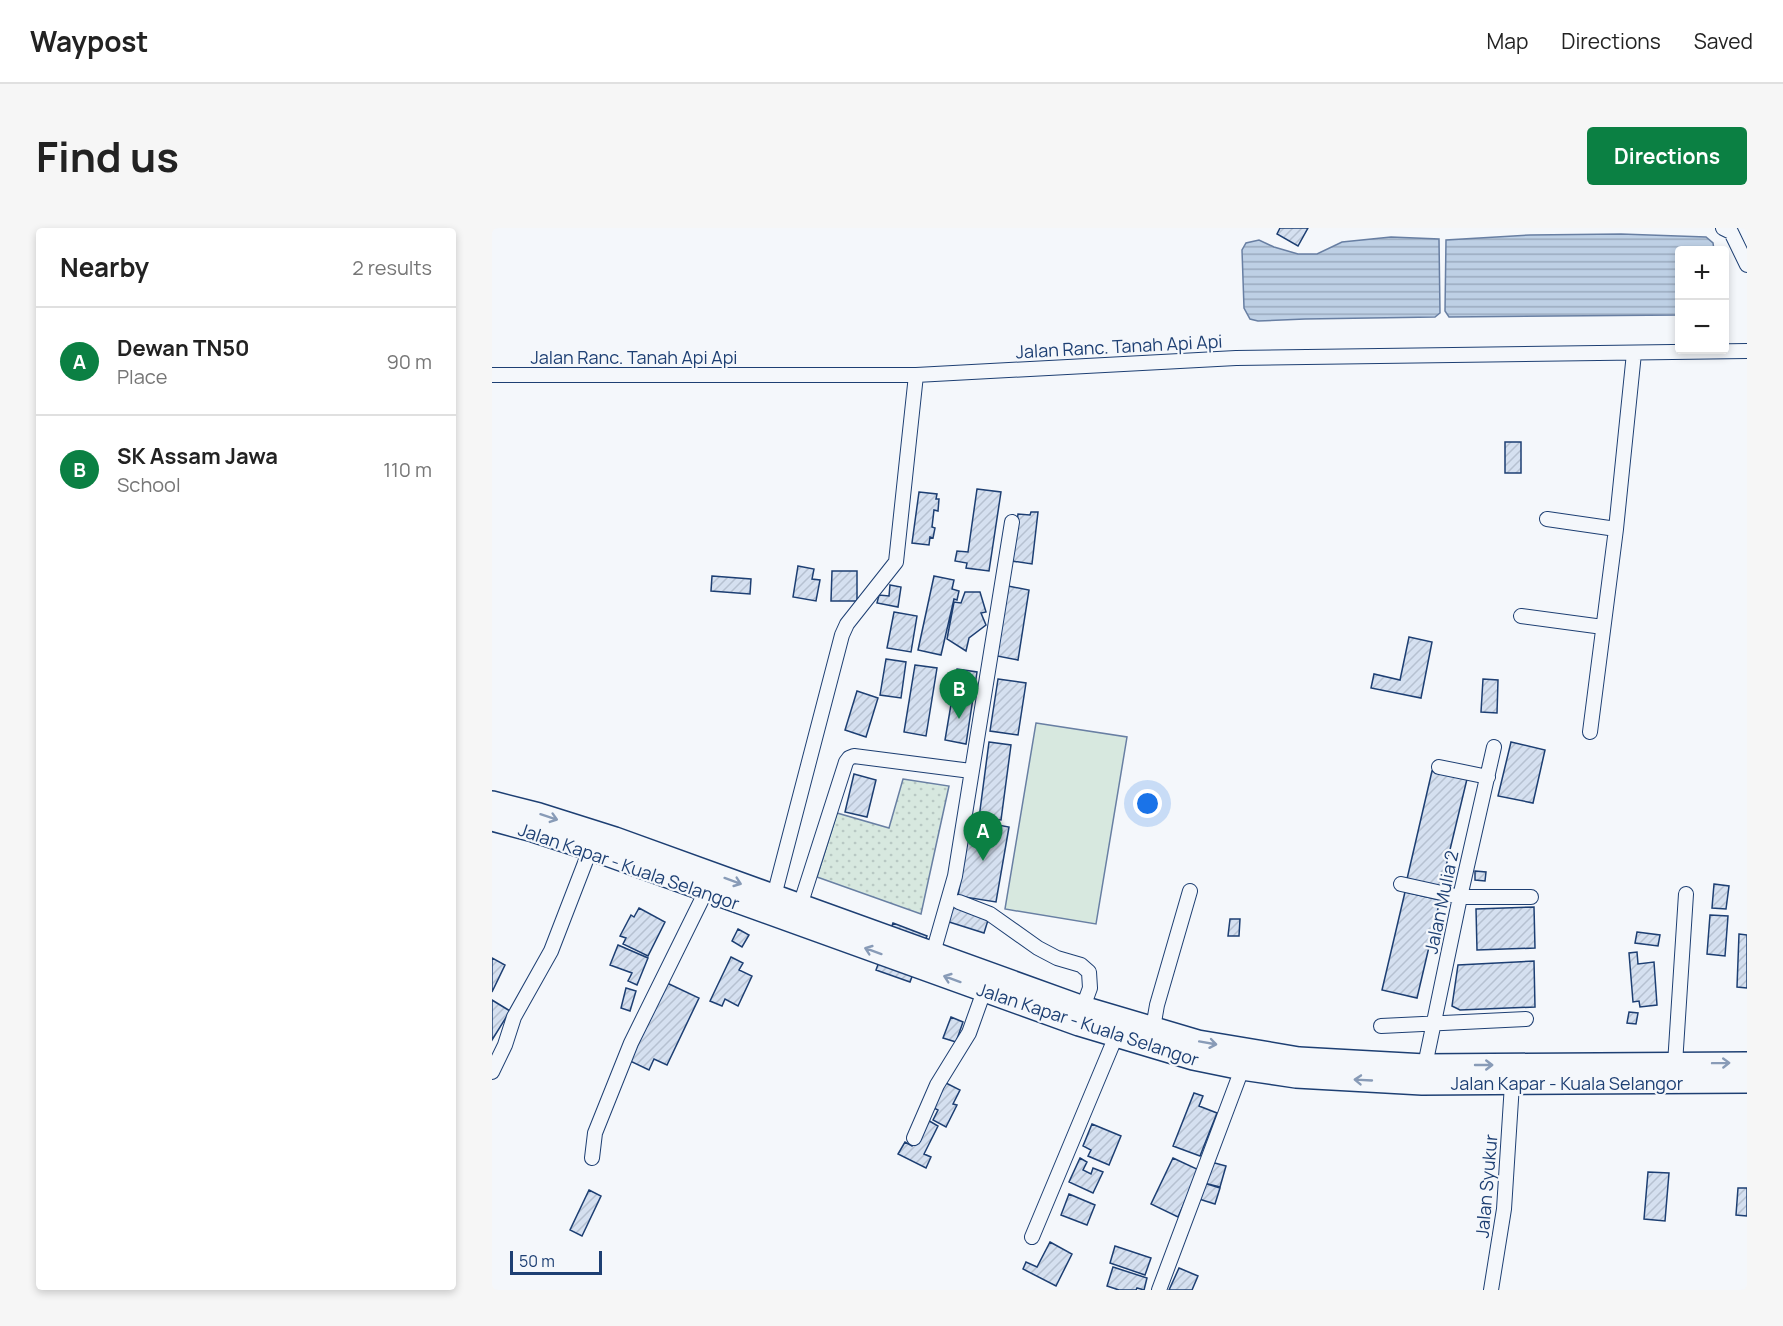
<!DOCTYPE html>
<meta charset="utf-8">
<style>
:root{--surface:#fff;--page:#f6f6f6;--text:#222;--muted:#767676;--line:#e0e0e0;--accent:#0b8043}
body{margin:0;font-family:Manrope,sans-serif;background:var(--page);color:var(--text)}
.controls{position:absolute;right:18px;top:18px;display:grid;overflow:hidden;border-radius:6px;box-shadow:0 3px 9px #0003}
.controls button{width:54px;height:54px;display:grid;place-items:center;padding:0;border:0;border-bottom:2px solid var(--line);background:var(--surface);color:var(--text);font:30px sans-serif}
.scale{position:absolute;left:18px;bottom:15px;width:92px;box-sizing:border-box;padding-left:6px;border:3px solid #1d3f73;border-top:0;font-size:16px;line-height:21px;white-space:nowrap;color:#1d3f73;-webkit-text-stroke:4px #f4f7fb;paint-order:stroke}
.you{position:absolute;left:656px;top:576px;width:21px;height:21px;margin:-15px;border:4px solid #fff;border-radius:50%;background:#1a73e8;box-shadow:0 0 0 9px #1a73e833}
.badge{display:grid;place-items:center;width:39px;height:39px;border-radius:50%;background:var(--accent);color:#fff;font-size:20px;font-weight:700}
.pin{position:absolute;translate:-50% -50px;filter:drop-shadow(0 2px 3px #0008)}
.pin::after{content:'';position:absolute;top:32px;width:21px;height:18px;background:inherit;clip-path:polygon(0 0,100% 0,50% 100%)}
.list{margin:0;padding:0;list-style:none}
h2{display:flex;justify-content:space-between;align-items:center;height:78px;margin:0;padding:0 24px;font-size:26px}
h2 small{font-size:20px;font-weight:400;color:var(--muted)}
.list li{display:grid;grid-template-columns:39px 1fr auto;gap:18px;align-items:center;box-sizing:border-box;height:108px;padding:0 24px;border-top:2px solid var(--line)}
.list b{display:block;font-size:22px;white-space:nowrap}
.list p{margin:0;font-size:20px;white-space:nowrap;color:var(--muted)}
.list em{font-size:20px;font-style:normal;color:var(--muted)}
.map{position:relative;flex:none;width:1255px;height:1062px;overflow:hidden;border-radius:6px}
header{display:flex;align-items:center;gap:36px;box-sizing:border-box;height:84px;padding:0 30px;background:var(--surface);border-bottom:2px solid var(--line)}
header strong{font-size:28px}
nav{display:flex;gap:33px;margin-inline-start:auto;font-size:21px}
.intro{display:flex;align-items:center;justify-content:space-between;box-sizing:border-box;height:144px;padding:0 36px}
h1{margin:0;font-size:42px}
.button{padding:15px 27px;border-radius:6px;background:var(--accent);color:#fff;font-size:21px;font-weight:700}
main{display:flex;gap:36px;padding:0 36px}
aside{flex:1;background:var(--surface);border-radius:6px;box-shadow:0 3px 9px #0003}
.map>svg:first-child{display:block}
</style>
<header>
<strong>Waypost</strong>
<nav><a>Map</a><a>Directions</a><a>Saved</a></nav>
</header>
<div class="intro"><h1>Find us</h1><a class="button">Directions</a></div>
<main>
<aside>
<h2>Nearby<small>2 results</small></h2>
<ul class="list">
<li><span class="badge">A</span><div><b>Dewan TN50</b><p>Place</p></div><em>90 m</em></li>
<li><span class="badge">B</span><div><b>SK Assam Jawa</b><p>School</p></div><em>110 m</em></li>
</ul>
</aside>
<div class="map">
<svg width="1255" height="1062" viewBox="0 0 1255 1062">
<defs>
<pattern id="grass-dots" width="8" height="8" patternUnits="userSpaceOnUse" patternTransform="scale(1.5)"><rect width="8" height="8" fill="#d7e8df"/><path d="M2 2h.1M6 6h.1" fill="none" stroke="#b8c8c3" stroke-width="1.8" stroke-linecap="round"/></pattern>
<pattern id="water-rules" width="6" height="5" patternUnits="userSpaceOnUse" patternTransform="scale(1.5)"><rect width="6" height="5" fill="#bed0e5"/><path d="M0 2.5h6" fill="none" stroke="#9aaabe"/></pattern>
<pattern id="building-hatch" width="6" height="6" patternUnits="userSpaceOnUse" patternTransform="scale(1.5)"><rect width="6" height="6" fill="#d5e0f0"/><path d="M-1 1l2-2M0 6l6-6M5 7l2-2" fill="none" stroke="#b6c1d1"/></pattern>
</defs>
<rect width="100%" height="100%" fill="#f4f7fb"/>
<path fill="url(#grass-dots)" stroke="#687fa3" stroke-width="1.5" d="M411 551 457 558 429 686 325 649 345 585 397 600Z"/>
<path fill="#d7e8df" stroke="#687fa3" stroke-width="1.5" d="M544 495 635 509 604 696 513 681Z"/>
<path fill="url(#water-rules)" stroke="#687fa3" stroke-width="1.5" d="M1129 6 1214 9 1221 15 1222 22H1188L1187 87 957 89 953 83 954 12 1038 7Z
M899 9 947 11 948 85 943 89 813 91 766 93 758 91 752 80 750 22 754 15 767 12 782 19 806 26H825L850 14Z"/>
<path fill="url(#building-hatch)" stroke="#1d3f73" stroke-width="1.5" d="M788 0H816L806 18 785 6Z
M1013 214H1029V245H1013Z
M485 261 509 264 497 343 474 340 475 335 463 333 465 323 476 324Z
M427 264 445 266 444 271H447L446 283 442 282 440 299 443 300 441 310 438 309 437 317 420 315Z
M539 284H546L540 336 520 333 526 286 538 287Z
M306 338 322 341 320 351 328 352 324 373 301 369Z
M340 343H365V373H339Z
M220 348 259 351 258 366 219 363Z
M442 348 462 352 460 361 467 363 465 372 462 371 449 427 426 422Z
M398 357 409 359 406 379 385 375 387 367 397 368Z
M516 358 537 362 526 432 505 428Z
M473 364H488L494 384 489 385 494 397 477 410 474 423 455 411 462 374 469 375Z
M402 384 425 388 419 424 395 420Z
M917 409 940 414 929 470 879 460 882 446 908 452Z
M394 431 414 434 409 470 388 467Z
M423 437 445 440 434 508 412 504Z
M465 441 485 444 474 516 453 512Z
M506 451 534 455 526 507 498 503Z
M991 451 1006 452 1005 485 989 484Z
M365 463 386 470 374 509 353 502Z
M497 514 519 517 509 592 487 590Z
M1019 514 1053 522 1041 575 1006 568Z
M940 543 975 551 949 659 915 651Z
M362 546 384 552 375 589 353 584Z
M479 592 517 599 504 674 466 668Z
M983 643 994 644 993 653 983 652Z
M1222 656 1237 658 1234 681 1220 680Z
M913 664 948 672 925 770 890 762Z
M460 676 497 689 492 705 454 693Z
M1042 679 1043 720 985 722 984 681Z
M147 680 173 694 156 728 131 716 134 710 128 708 139 687 142 689Z
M1218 687 1236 688 1233 728 1215 726Z
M738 691H748L747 708H736Z
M401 695 435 708 418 754 384 742Z
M246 701 257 707 250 719 240 713Z
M1145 704 1168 707 1166 718 1143 715Z
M1247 706 1255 707V760L1245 759Z
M126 717 156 730 145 757 136 753 140 745 118 737Z
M1145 724 1146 736 1162 734 1165 777 1148 779 1147 773 1141 774 1137 725Z
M239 729 251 735 247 742 260 748 246 778 233 771 230 778 218 773Z
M0 730 13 737 0 764Z
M1042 733 1043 779 968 782 960 778 966 737Z
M175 755 207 770 175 837 162 831 157 842 138 833Z
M134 760 144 763 138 783 129 780Z
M0 772 18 783 0 812Z
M1137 784 1146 785 1144 796 1135 795Z
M459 789 471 794 464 814 451 810Z
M452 854 468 862 461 876 465 877 454 899 441 892 446 882 440 879Z
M702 865 711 868 707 878 725 885 708 928 681 918Z
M434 891 446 898 432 926 439 929 434 940 406 926 413 914 420 918Z
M600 896 629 908 617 937 596 928 599 922 591 918Z
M588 930 595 934 591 942 599 946 601 940 611 944 601 965 577 954Z
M681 930 707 942 686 989 659 976Z
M719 934 734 938 728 959 712 955Z
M1156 944 1177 945 1173 993 1152 991Z
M712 955 728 960 723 976 707 971Z
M1246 960H1255V988L1244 987Z
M97 962 109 968 90 1008 78 1002Z
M577 966 603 977 595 997 569 987Z
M558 1014 580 1026 564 1058 531 1041 534 1034 545 1039Z
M623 1018 659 1030 653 1047 618 1035Z
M621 1039 655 1050 652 1062 645 1060 644 1062H627L615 1058Z
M687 1040 706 1048 700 1062H677Z"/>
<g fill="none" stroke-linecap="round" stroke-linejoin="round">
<g stroke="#1d3f73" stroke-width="16">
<path id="minor" d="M1231 0 1239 4 1255 37
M0 147H424L744 130 1255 123
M1055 291 1124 301
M1029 388 1111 399
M1098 504 1124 301 1142 125
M947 539 996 549
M909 656 968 669H1039
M282 668 350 407 355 396 404 334 424 147
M467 674 498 686 546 720 565 730 589 737 597 744 598 760 591 779
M306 684 354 534 357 530 362 528 479 543
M441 725 463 648 520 294
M889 798 1034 791
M661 800 665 777 698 663
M1183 836 1194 666
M932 842 968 669 1002 519
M0 844 13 817 22 789 59 723 98 622
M422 910 445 857 477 805 492 763
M100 930 103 905 139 815 214 663
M540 1009 624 808
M667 1062 750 841
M999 1062 1012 981 1020 856"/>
</g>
<g stroke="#1d3f73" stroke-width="24">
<path id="highway" d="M0 574 47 586 123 610 591 779 706 813 807 830 933 837 1255 835
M0 592 41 603 115 627 587 797 701 831 750 841 804 849 930 856 1255 854"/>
</g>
<use href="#minor" stroke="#f4f7fb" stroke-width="14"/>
<use href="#highway" stroke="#f4f7fb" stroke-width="21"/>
</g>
<defs><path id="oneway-shaft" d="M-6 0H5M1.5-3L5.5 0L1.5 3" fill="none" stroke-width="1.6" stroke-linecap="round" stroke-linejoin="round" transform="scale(1.5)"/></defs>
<g stroke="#889bb7">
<use href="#oneway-shaft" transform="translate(57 589) rotate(18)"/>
<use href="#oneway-shaft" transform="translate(241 653) rotate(20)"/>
<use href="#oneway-shaft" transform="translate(381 723) rotate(-160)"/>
<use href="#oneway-shaft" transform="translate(460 751) rotate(-160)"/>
<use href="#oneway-shaft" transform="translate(716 815) rotate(10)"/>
<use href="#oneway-shaft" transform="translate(1229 835) rotate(-1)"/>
<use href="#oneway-shaft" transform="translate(992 837)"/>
<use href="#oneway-shaft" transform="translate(871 852) rotate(-177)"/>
</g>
<g text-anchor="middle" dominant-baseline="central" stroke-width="4.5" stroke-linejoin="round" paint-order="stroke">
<g font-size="18" fill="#1d3f73" stroke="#f4f7fb">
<text transform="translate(627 118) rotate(-3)">Jalan Ranc. Tanah Api Api</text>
<text x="142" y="129">Jalan Ranc. Tanah Api Api</text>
<text transform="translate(137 638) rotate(19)">Jalan Kapar - Kuala Selangor</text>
<text transform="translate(949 674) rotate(-78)">Jalan Mulia 2</text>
<text transform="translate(596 796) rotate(18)">Jalan Kapar - Kuala Selangor</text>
<text x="1075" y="855">Jalan Kapar - Kuala Selangor</text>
<text transform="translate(994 958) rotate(-85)">Jalan Syukur</text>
</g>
</g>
</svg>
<div class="controls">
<button>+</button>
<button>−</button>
</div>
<div class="scale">50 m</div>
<div class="you"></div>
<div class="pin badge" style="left:491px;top:633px">A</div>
<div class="pin badge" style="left:467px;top:491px">B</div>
</div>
</main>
